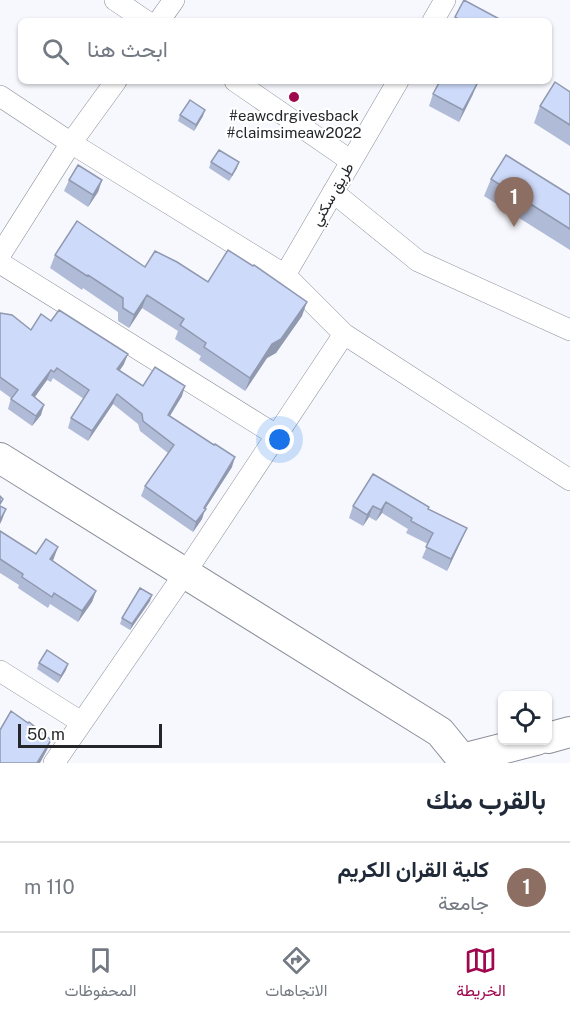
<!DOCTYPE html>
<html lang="ar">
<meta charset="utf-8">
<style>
:root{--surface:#fff;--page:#f2f2f3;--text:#1f2937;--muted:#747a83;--line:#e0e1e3;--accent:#9f074e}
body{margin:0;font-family:"Public Sans",Vazirmatn,sans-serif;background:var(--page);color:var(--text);direction:rtl}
.controls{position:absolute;right:18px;bottom:18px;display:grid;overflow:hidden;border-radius:9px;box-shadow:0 2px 4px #0004}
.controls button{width:54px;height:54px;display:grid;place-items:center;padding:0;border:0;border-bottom:2px solid var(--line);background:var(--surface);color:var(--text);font:30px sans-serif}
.scale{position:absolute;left:18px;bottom:15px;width:144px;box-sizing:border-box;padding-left:6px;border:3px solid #24262a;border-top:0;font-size:16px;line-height:21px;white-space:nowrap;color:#24262a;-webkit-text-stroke:4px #fff;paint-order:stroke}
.you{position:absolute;left:280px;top:440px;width:21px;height:21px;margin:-15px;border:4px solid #fff;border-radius:50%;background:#1a73e8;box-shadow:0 0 0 9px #1a73e833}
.badge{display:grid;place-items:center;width:39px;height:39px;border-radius:50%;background:var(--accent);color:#fff;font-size:20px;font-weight:700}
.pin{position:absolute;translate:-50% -50px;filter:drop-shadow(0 2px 3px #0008)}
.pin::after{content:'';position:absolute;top:32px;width:21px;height:18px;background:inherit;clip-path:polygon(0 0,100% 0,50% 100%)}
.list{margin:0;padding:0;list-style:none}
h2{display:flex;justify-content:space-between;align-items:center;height:78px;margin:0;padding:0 24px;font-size:26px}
h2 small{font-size:20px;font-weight:400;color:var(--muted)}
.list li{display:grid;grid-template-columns:39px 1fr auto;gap:18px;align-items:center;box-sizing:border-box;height:90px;padding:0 24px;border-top:2px solid var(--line)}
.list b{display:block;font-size:22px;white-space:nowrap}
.list p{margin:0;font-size:20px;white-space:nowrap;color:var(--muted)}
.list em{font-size:20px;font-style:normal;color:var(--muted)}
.icon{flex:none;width:33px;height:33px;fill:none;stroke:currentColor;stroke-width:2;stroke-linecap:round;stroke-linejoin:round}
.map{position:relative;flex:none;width:570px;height:763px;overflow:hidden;direction:ltr}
.search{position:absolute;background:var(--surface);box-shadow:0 2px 4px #0004;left:18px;right:18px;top:18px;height:66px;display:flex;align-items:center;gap:15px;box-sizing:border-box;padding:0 21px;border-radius:9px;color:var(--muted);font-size:22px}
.sheet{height:168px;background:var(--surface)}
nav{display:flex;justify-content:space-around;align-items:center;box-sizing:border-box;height:84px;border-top:2px solid var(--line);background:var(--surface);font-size:16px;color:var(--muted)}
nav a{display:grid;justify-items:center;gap:3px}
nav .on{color:var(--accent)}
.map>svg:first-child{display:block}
</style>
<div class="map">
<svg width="570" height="763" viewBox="0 0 570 763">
<rect width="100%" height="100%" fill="#f7f8fd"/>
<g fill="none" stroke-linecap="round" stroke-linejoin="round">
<g stroke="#8a8e99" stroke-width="22">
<path id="street" d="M115 0 146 21
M159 21 174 0
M433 21 445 0
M235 81 351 161
M0 96 71 143 285 275 344 334 570 480
M333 192 418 261 570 330
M0 255 71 143 116 81
M0 263 276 435
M285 275 398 81
M0 671 81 722
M54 763 185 573 344 334"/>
</g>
<g stroke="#8a8e99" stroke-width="32">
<path id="secondary" d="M0 458 440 732 462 759 536 740
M548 738 570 732"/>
</g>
<use href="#street" stroke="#fff" stroke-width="21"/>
<use href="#secondary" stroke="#fff" stroke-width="30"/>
</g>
<path fill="#b0bbd7" d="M455 17 503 21H454Z
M570 92V146L534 123 540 106Z
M433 94H473L459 122 429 106Z
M180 115 203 116 194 131 178 121Z
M211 162 237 168 229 181 209 168Z
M491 179 570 195V250L484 196Z
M69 180H102L98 192 88 207 64 191Z
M55 255 145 267 208 282 302 316 276 353 267 358 245 391 199 360 201 356 175 339 178 331 142 308 129 328 118 321V312L83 288 82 290 50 268Z
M0 313 31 330 124 364 119 371 143 386 182 396 170 416 232 467 205 509 202 519 193 532 141 496 145 486 168 453 140 431 138 424 113 404 88 441 68 428 71 418 84 399 53 378 51 382 47 380 35 397 41 415 32 426 8 409 11 398 0 390Z
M373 474 428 509 467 528 462 539 447 571 422 558 428 544 406 533 408 529 382 513 376 521 369 517 363 526 349 518 353 506Z
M0 531 36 554 54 558 53 561 96 591 92 602 78 622 50 604 48 608 18 588 19 585 0 573Z
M150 601 130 630 120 624 122 618Z
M39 663 66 670 58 683 37 669Z"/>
<path fill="#9099af" d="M478 82 473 94 459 122 463 110Z
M205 110 203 116 194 131 196 125Z
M239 162 237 168 229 181 232 175Z
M102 180 98 192 88 207 93 195Z
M147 295 142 308 129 328 134 315Z
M307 302 302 316 276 353 267 358 245 391 250 378 272 344Z
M128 354 124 364 114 379 117 369Z
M51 370 47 380 29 405 32 395Z
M185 386 182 396 164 425 168 415Z
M117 394 113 404 88 441 92 431Z
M44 405 41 415 32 426 36 416Z
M235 457 232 467 205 509 202 519 193 532 196 522 204 508Z
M386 502 382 513 376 521 381 510Z
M373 506 369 517 363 526 367 515Z
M6 509 2 520 0 524V520Z
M467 528 462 539 447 571 451 559Z
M58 547 54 558 46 570 50 559Z
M96 591 92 602 78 622 82 611Z
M152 595 150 601 130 630 132 624Z
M68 664 66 670 58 683 61 676Z
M51 740 47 750 40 763H37Z"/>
<path fill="#cddafa" stroke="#9099af" stroke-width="1.5" d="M464 0 503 21H462L455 17Z
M440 81H476L478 82 463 110 433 94Z
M555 82 570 92V125L540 106Z
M190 100 205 110 196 125 180 115Z
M219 150 239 162 232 175 211 162Z
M506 155 570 195V229L491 179Z
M78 165 102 180 93 195 69 180Z
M77 221 145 267 155 251 177 262 208 282 228 250 253 266 254 265 307 302 281 339 272 344 250 378 204 347 206 343 180 325 184 319 147 295 134 315 123 308V298L88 275 87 276 55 255Z
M59 310 128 354 117 369 143 386 155 367 185 386 168 415 214 445 215 444 235 457 204 508 206 509 196 522 145 486 174 445 143 421 142 414 117 394 92 431 71 418 89 390 57 368 54 372 51 370 32 395 44 405 36 416 11 399 18 390 0 377V313L12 315 31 330 41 314 51 321Z
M373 474 429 507 428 509 467 528 451 559 426 547 433 533 411 521 412 518 386 502 381 510 373 506 367 515 353 506Z
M0 496 3 499 0 504Z
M0 506 6 509 0 520Z
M0 531 36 554 46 539 58 547 50 559 96 591 82 611 54 593 52 597 22 577 23 574 0 559Z
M140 588 152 595 132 624 122 618Z
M47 650 68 664 61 676 39 663Z
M11 711 28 723 29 722 51 740 37 763H0V730Z"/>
<circle fill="#9f074e" stroke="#fff" stroke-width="2" cx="294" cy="97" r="6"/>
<g text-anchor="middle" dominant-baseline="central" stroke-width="4.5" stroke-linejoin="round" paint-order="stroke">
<g font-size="15" fill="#24262a" stroke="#fff">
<text x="294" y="115">#eawcdrgivesback<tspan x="294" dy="17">#claimsimeaw2022</tspan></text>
</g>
<g font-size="15" fill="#24262a" stroke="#fff">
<text transform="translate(332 194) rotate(-60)">طريق سكني</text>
</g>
</g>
</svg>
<div class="controls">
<button><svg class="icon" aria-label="locate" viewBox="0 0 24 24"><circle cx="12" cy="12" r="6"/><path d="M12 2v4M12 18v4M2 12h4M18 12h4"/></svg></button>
</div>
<div class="scale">50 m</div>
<div class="you"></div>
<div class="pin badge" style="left:514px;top:227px;background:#8d6e63">1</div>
<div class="search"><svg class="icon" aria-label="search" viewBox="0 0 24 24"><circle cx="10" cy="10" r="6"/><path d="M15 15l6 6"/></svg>ابحث هنا</div>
</div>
<section class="sheet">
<h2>بالقرب منك<small></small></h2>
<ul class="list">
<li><span class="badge" style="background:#8d6e63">1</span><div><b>كلية القران الكريم</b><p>جامعة</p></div><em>110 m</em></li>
</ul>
</section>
<nav>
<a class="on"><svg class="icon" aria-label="map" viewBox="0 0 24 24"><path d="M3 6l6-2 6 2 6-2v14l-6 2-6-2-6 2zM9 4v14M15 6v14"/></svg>الخريطة</a>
<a><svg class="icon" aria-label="directions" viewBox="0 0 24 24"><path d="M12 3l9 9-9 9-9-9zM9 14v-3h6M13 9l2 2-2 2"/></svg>الاتجاهات</a>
<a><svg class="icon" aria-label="saved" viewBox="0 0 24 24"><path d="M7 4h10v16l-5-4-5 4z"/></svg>المحفوظات</a>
</nav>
